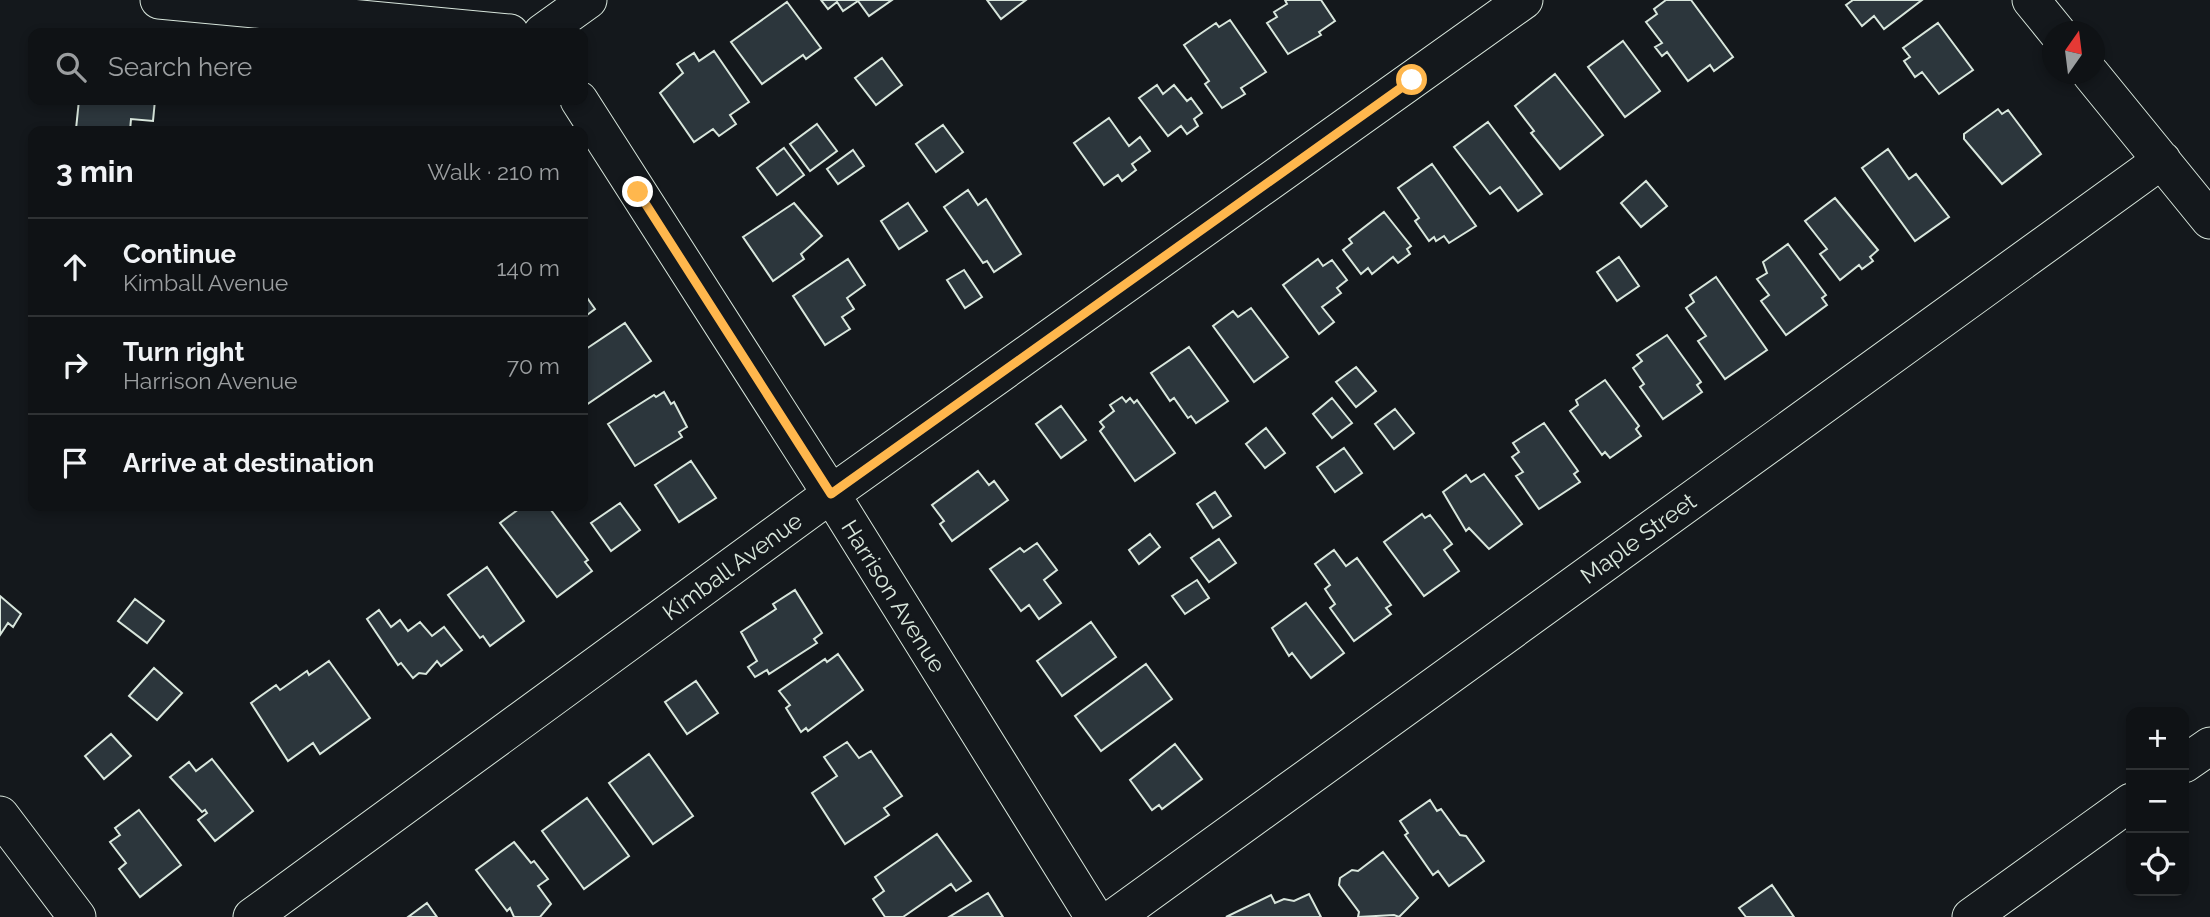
<!DOCTYPE html>
<meta charset="utf-8">
<style>
:root{--surface:#0f1215;--page:#181b1e;--text:#f1f3f6;--muted:#9b9ea0;--line:#2f3234}
body{margin:0;font-family:Raleway,sans-serif;background:var(--page);color:var(--text)}
.controls{position:absolute;right:21px;bottom:21px;display:grid;overflow:hidden;border-radius:14px;box-shadow:0 4px 10px #0003}
.controls button{width:63px;height:63px;display:grid;place-items:center;padding:0;border:0;border-bottom:2px solid var(--line);background:var(--surface);color:var(--text);font:35px sans-serif}
.compass{position:absolute;left:2042px;top:21px;width:63px;height:63px;border-radius:50%;background:var(--surface);box-shadow:0 4px 10px #0003;rotate:14deg}
.stop{position:absolute;width:21px;height:21px;margin:-16px;border:5px solid #ffb74d;border-radius:50%;background:#fff}
.stop.end{background:#ffb74d;border-color:#fff;box-shadow:0 2px 7px #0008}
.list{margin:0;padding:0;list-style:none}
h2{display:flex;justify-content:space-between;align-items:center;height:91px;margin:0;padding:0 28px;font-size:30px}
h2 small{font-size:23px;font-weight:400;color:var(--muted)}
.list li{display:grid;grid-template-columns:46px 1fr auto;gap:21px;align-items:center;box-sizing:border-box;height:98px;padding:0 28px;border-top:2px solid var(--line)}
.list b{display:block;font-size:26px;white-space:nowrap}
.list p{margin:0;font-size:23px;white-space:nowrap;color:var(--muted)}
.list em{font-size:23px;font-style:normal;color:var(--muted)}
.icon{flex:none;width:38px;height:38px;fill:none;stroke:currentColor;stroke-width:2;stroke-linecap:round;stroke-linejoin:round}
.map{position:relative;flex:none;width:2210px;height:917px;overflow:hidden}
.search{position:absolute;background:var(--surface);box-shadow:0 4px 10px #0003;left:28px;top:28px;width:560px;height:77px;display:flex;align-items:center;gap:18px;box-sizing:border-box;padding:0 24px;border-radius:14px;color:var(--muted);font-size:26px}
.panel{position:absolute;background:var(--surface);box-shadow:0 4px 10px #0003;left:28px;top:126px;width:560px;height:385px;border-radius:14px}
.map>svg:first-child{display:block}
</style>
<div class="map">
<svg width="2210" height="917" viewBox="0 0 2210 917">
<rect width="100%" height="100%" fill="#14181c"/>
<path fill="#2c363c" stroke="#d8e6dc" stroke-width="2" d="M821 0H892L869 16 858 1 843 11 837 2 828 9Z
M987 0H1026L1001 19Z
M1285 0H1321L1335 21 1319 32 1321 35 1288 54 1267 23 1277 17 1274 12 1287 4Z
M1666 0H1691L1733 57 1714 71 1710 65 1688 81 1667 52 1662 56 1655 47 1662 43 1646 22 1657 14 1654 9Z
M1853 0H1922L1884 29 1874 16 1862 26 1846 5Z
M787 2 821 48 806 59 803 55 762 84 731 42Z
M1230 20 1266 72 1241 88 1245 94 1222 108 1205 84 1209 81 1184 45 1216 23 1219 27Z
M1938 23 1973 70 1939 94 1922 72 1915 77 1904 61 1910 57 1903 48Z
M1623 41 1660 91 1625 117 1588 67Z
M714 51 749 102 730 115 736 124 719 136 713 129 694 142 660 93 683 73 677 64 694 53 699 61Z
M882 58 902 85 876 105 855 78Z
M1555 74 1603 135 1560 169 1531 133 1534 131 1515 106Z
M1157 85 1163 94 1174 85 1187 101 1191 98 1202 113 1194 119 1198 126 1187 134 1181 126 1168 136 1139 98Z
M79 100H155L153 121 131 119 130 131 76 129Z
M1998 109 2002 114 2008 110 2041 154 2002 184 1964 139V134Z
M1109 118 1129 146 1140 137 1150 151 1132 164 1136 170 1122 181 1118 175 1104 185 1074 143Z
M1488 122 1542 194 1518 211 1500 187 1490 194 1454 147Z
M817 124 837 151 810 171 790 144Z
M943 125 963 152 936 172 916 144Z
M784 148 804 175 777 195 757 168Z
M1888 149 1909 179 1916 174 1949 217 1915 241 1862 168Z
M853 150 864 166 838 184 827 169Z
M1432 164 1476 226 1449 243 1444 236 1436 241 1434 237 1429 241 1415 221 1419 218 1398 188Z
M1646 181 1667 206 1641 227 1621 203Z
M968 190 978 205 986 199 1021 254 994 272 987 261 983 263 944 207Z
M1835 198 1878 250 1870 257 1873 261 1862 269 1859 265 1840 280 1820 254 1827 249 1805 221Z
M794 203 822 236 801 254 804 259 773 281 743 237Z
M908 203 927 231 899 249 881 221Z
M1384 212 1411 246 1407 249 1410 254 1398 263 1393 257 1372 274 1368 268 1361 274 1343 250 1352 243 1349 239Z
M1788 244 1826 295 1822 298 1827 305 1786 335 1761 301 1769 295 1757 279 1767 273 1763 262Z
M1619 257 1639 286 1617 301 1597 272Z
M848 259 865 285 847 298 854 309 842 317 850 329 825 345 793 296Z
M1318 259 1323 266 1332 260 1347 280 1337 288 1341 293 1322 307 1334 322 1319 334 1283 285Z
M964 270 982 297 965 308 947 280Z
M1716 277 1767 350 1725 379 1698 341 1706 336 1686 308 1694 302 1690 295Z
M583 292 595 309 583 318Z
M1251 308 1288 357 1254 382 1213 326 1233 311 1238 317Z
M625 323 651 361 586 405 583 400V351Z
M1667 335 1701 382 1697 385 1702 392 1663 419 1640 387 1644 384 1633 368 1642 361 1637 355Z
M1189 347 1228 401 1196 423 1191 416 1188 418 1174 398 1170 401 1151 373Z
M1356 367 1376 391 1356 407 1336 382Z
M1605 380 1639 426 1636 429 1641 436 1610 458 1605 452 1602 455 1570 411 1578 405 1576 400Z
M664 392 671 404 674 402 687 427 679 432 682 437 635 466 608 424 654 395 656 397Z
M1122 397 1126 402 1130 398 1134 403 1137 400 1175 453 1135 481 1100 431 1104 427 1100 422 1114 411 1110 405Z
M1332 398 1352 423 1332 438 1313 414Z
M1061 406 1086 440 1061 458 1036 424Z
M1395 409 1414 433 1394 449 1375 424Z
M1544 423 1578 471 1574 474 1580 482 1539 509 1516 476 1523 472 1512 457 1519 452 1513 443Z
M1266 428 1285 453 1265 468 1246 444Z
M1344 448 1362 473 1335 492 1317 467Z
M691 461 716 498 679 522 655 485Z
M978 471 989 485 994 481 1008 500 952 541 940 524 944 521 932 505Z
M1484 474 1522 524 1489 549 1469 528 1466 531 1443 492 1466 475 1471 482Z
M1215 492 1231 516 1213 528 1197 504Z
M620 503 640 530 611 551 591 523Z
M523 506H548L588 560 585 562 592 571 557 597 500 523Z
M1422 514 1425 518 1430 515 1452 544 1444 550 1459 571 1424 596 1384 542Z
M1150 534 1160 547 1139 564 1129 550Z
M1219 539 1236 563 1209 582 1191 558Z
M1037 543 1057 570 1044 580 1061 603 1039 619 1029 605 1021 611 990 569 1020 548 1024 552Z
M1334 550 1346 566 1357 558 1391 605 1386 608 1391 614 1354 641 1330 608 1335 604 1325 589 1330 585 1315 564Z
M487 567 524 621 490 646 483 636 480 638 448 595Z
M1197 580 1209 598 1185 614 1172 596Z
M795 590 822 633 814 639 817 643 769 674 767 670 755 677 748 667 757 661 741 632 776 609 773 604Z
M0 596 21 614 13 627 8 623 0 635Z
M135 599 164 621 147 643 118 621Z
M1306 603 1344 653 1311 678 1292 653 1289 656 1272 628Z
M379 610 391 627 400 620 408 631 420 622 432 636 444 627 462 650 441 666 437 661 426 674 419 673 413 678 401 663 398 665 367 619Z
M1091 622 1116 657 1062 696 1037 661Z
M838 654 863 690 808 731 806 728 801 732 786 708 790 705 779 691 825 659 827 662Z
M329 661 370 718 320 754 313 743 288 761 251 703 276 685 280 690 307 671 309 675Z
M1146 664 1172 699 1101 751 1075 716Z
M154 668 182 693 157 720 129 696Z
M696 681 718 713 687 734 665 702Z
M111 734 131 756 104 779 85 756Z
M847 742 859 758 871 751 902 796 884 808 889 815 845 844 812 793 837 776 824 757Z
M1175 744 1202 779 1162 809 1159 805 1152 810 1130 780Z
M649 754 693 816 653 844 609 783Z
M212 759 253 811 215 841 198 820 207 813 205 810 202 812 170 777 189 762 196 771Z
M587 798 629 856 584 889 542 831Z
M1430 800 1437 811 1441 809 1460 835 1466 836 1484 861 1449 886 1438 871 1433 875 1405 835 1408 833 1400 821Z
M139 810 181 865 140 897 119 869 126 863 110 842 120 835 115 828Z
M937 834 971 881 956 891 951 884 903 917H885L873 899 884 891 875 877Z
M514 842 531 863 534 861 548 879 538 886 551 904 540 917H514L510 908 507 911 476 870Z
M1383 852 1418 898 1399 917 1394 915 1358 917 1359 912 1339 885 1340 878 1352 870 1358 871Z
M1772 885 1794 917H1746L1739 908Z
M988 893 1003 917H949Z
M1309 894 1321 917H1226L1271 895 1275 903 1284 899 1294 901Z
M427 903 437 917H408Z"/>
<g fill="none" stroke-linecap="round" stroke-linejoin="round">
<g stroke="#d8e6dc" stroke-width="39">
<path id="minor" d="M159 0 510 33
M2031 0 2057 32
M542 33 588 0
M2091 74 2210 220
M579 100 831 494 1094 917
M2184 764 2210 746
M0 815 77 917
M252 917 831 494 1524 0
M1115 917 2162 160
M1971 917 2131 802"/>
</g>
<use href="#minor" stroke="#14181c" stroke-width="37"/>
</g>
<g fill="none" stroke-linecap="round" stroke-linejoin="round">
<path stroke="#ffb74d" stroke-width="9" d="M638 192 831 494 1412 80"/>
</g>
<g text-anchor="middle" dominant-baseline="central" stroke-width="5" stroke-linejoin="round" paint-order="stroke">
<g font-size="23" fill="#d8e6dc" stroke="#14181c">
<text transform="translate(1638 538) rotate(-36)">Maple Street</text>
<text transform="translate(732 566) rotate(-36)">Kimball Avenue</text>
<text transform="translate(894 596) rotate(58)">Harrison Avenue</text>
</g>
</g>
</svg>
<div class="controls">
<button>+</button>
<button>−</button>
<button><svg class="icon" aria-label="locate" viewBox="0 0 24 24"><circle cx="12" cy="12" r="6"/><path d="M12 2v4M12 18v4M2 12h4M18 12h4"/></svg></button>
</div>
<svg class="compass" viewBox="-18 -18 36 36"><path d="M0-13l5 13h-10z" fill="#e53935"/><path d="M0 13l5-13h-10z" fill="#9b9ea0"/></svg>
<div class="stop" style="left:1412px;top:80px"></div>
<div class="stop end" style="left:638px;top:192px"></div>
<div class="search"><svg class="icon" aria-label="search" viewBox="0 0 24 24"><circle cx="10" cy="10" r="6"/><path d="M15 15l6 6"/></svg>Search here</div>
<section class="panel">
<h2>3 min<small>Walk · 210 m</small></h2>
<ul class="list">
<li><svg class="icon" aria-label="ahead" viewBox="0 0 24 24"><path d="M12 20V5M6 11l6-6 6 6"/></svg><div><b>Continue</b><p>Kimball Avenue</p></div><em>140 m</em></li>
<li><svg class="icon" aria-label="right" viewBox="0 0 24 24"><path d="M7 20v-9h11M14 6l5 5-5 5"/></svg><div><b>Turn right</b><p>Harrison Avenue</p></div><em>70 m</em></li>
<li><svg class="icon" aria-label="arrive" viewBox="0 0 24 24"><path d="M6 21V4h12l-3 4 3 4H6"/></svg><div><b>Arrive at destination</b></div></li>
</ul>
</section>
</div>
